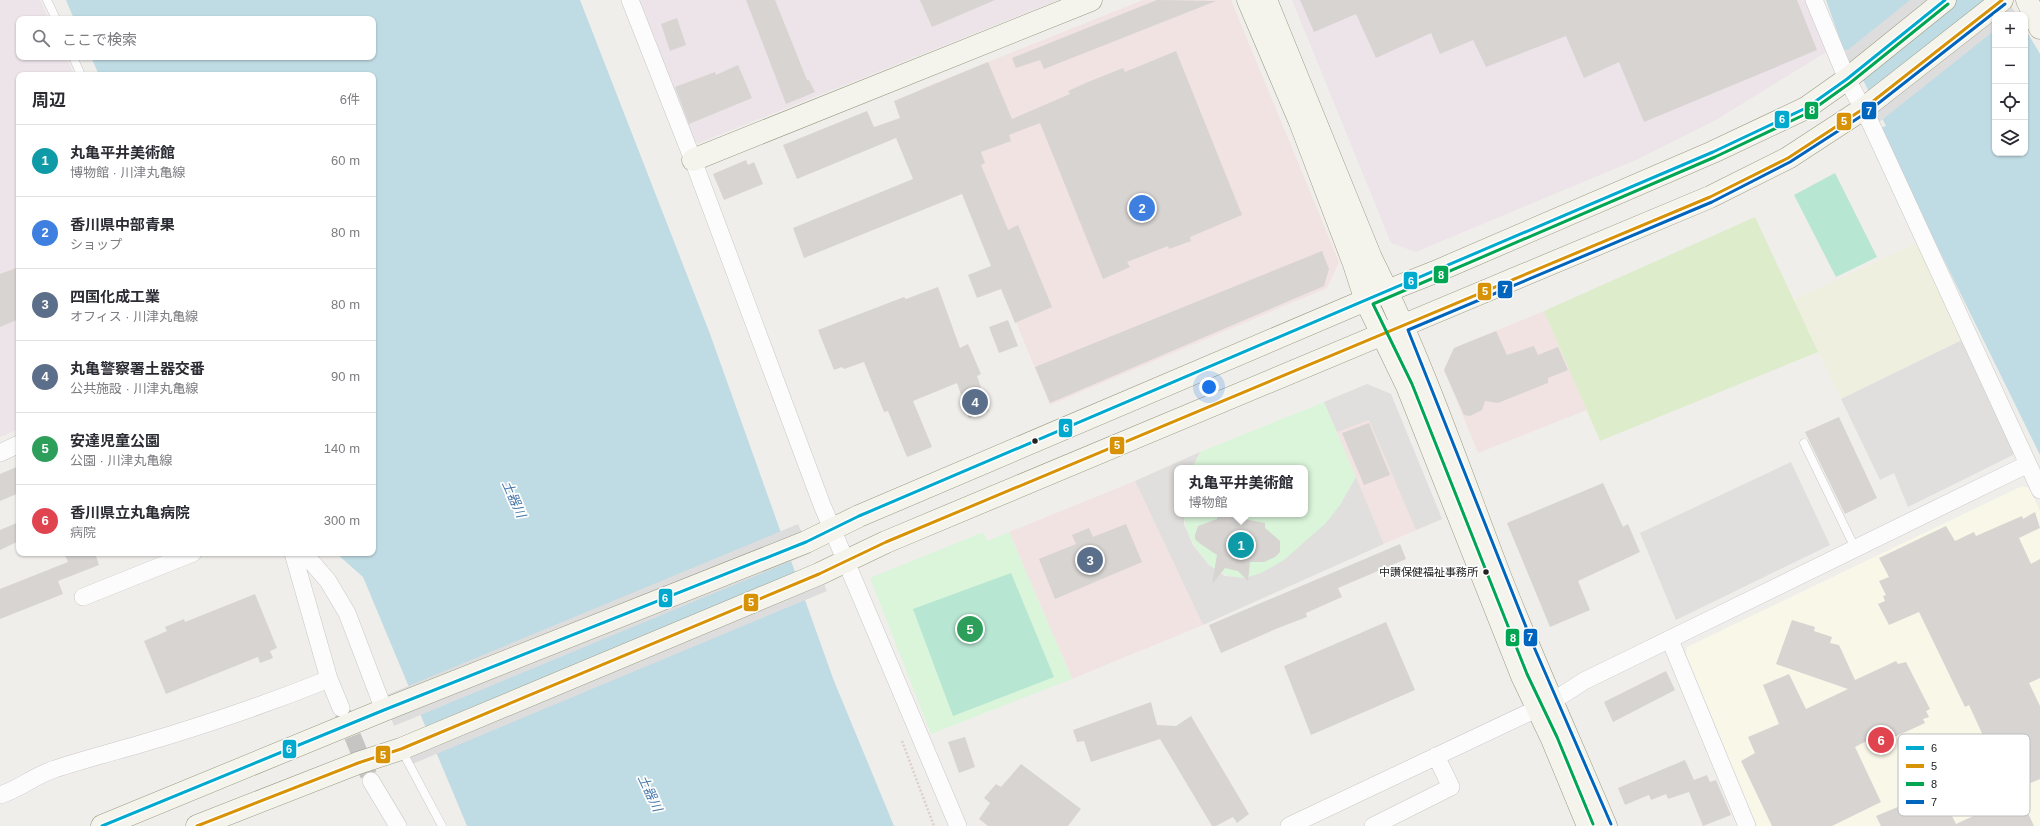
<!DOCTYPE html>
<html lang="ja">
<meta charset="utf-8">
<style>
:root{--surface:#fff;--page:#f2f2f3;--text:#2b2b33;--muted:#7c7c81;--line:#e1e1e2;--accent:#ea580c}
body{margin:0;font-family:Helvetica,"Noto Sans JP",sans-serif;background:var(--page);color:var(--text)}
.controls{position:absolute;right:12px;top:12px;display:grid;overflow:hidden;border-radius:8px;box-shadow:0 1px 3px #0004}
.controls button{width:36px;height:36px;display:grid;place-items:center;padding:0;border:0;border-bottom:1px solid var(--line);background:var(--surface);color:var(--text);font:20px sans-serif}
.you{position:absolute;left:1209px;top:387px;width:14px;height:14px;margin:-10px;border:3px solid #fff;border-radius:50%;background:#1a73e8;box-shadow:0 0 0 6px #1a73e833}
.badge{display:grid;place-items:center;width:26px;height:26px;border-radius:50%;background:var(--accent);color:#fff;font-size:13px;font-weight:700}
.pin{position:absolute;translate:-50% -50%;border:2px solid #fff;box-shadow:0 1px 4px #0006}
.popup{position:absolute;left:1174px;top:465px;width:134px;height:52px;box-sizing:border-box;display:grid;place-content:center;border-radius:8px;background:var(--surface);filter:drop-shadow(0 1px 3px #0005);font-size:13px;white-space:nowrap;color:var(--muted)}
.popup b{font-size:15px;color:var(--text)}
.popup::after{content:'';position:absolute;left:50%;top:100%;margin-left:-8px;border:8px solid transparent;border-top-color:var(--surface)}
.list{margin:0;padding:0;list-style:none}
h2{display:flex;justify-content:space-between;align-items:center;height:52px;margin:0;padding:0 16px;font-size:17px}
h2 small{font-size:13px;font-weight:400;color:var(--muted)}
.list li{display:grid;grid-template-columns:26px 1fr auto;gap:12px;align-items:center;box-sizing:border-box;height:72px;padding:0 16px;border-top:1px solid var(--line)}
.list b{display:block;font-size:15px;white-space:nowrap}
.list p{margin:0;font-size:13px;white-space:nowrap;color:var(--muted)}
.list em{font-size:13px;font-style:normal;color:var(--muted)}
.icon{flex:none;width:22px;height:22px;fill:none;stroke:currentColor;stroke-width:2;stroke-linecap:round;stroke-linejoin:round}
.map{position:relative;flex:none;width:2040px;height:826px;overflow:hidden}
.search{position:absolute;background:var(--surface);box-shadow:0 1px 3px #0004;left:16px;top:16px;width:360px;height:44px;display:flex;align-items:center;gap:10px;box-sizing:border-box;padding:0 14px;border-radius:8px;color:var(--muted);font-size:15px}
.panel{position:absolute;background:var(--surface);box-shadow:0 1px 3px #0004;left:16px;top:72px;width:360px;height:484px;border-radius:8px}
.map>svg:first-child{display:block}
</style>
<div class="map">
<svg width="2040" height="826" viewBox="0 0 2040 826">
<rect width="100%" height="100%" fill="#f0eeeb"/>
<path fill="#f1e3e1" d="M1143 0H1231L1339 262 1327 288 1050 405 920 89Z
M1544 311 1587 410 1478 453 1444 370 1454 348Z
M1367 384 1391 394 1442 519 1384 544 1324 402Z
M1135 481 1203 625 1072 679 1009 532Z"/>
<path fill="#ede4e9" d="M0 0H40L49 19H19V57H66L74 75H19V429L0 437Z
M636 0H1058L699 143 692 141Z
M1292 0H1805L1828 51 1716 120 1636 160 1416 252 1391 243Z"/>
<path fill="#f8f7e8" d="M2022 486 2029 488 2040 511V826H1757L1686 654 1687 647Z"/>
<path fill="#efefdf" d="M1919 242 1964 339 1841 399 1793 300Z"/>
<path fill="#ddeccb" d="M1755 217 1818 352 1600 441 1544 311Z"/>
<path fill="#daf5da" d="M1324 402 1356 477C1347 493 1339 509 1327 523 1311 541 1269 577 1245 578 1230 579 1214 571 1205 560 1194 546 1185 532 1184 514H1305V468H1192L1200 452Z
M1009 532 1072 679 931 734 870 578 981 533 984 534 987 541Z"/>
<path fill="#b7e6d2" d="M1835 173 1877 257 1836 277 1794 195Z
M1011 573 1054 677 953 716 913 609Z"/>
<path fill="#e0dfde" d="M1964 339 2014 447 2013 455 1908 507 1894 473 1880 480 1841 399Z
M1367 384 1391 394 1442 519 1416 530 1369 420 1337 432 1324 402Z
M1200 452 1192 468H1177V514H1184V524L1193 545 1209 565 1225 576 1245 578 1261 573 1284 560 1326 523 1340 505 1356 477 1384 544 1203 625 1135 481Z
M1791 462 1830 545 1676 620 1640 533Z"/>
<path fill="#bfdbe3" d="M66 0H580L710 334 834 681 894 826H467L363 577 336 553H373V75H99L91 57H373V19H74Z
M1826 0H1992L1995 15V153H2025V33L2027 32 2040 54V455L1879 128 1886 126 1848 50 1844 51Z"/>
<path fill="#dedddd" d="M1910 0H1956L1857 79 1844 53Z
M1984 0H2006L2016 13 2013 15H1995V30L1878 123 1866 96Z
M798 524 811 553 394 726 382 697Z
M815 564 827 591 410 765 398 738Z"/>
<path fill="#d7d4d2" d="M746 0H775L807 80H809L815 92 786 104Z
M920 0H995L932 27Z
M1157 0 1216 1 1044 69 1040 60 1016 68 1012 58Z
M1300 0H1797L1817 50 1644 122 1619 62 1584 78 1566 36 1486 67 1473 40 1440 54 1431 33 1376 58 1356 14 1314 32Z
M677 18 686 45 670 51 661 24Z
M1176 51 1242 215 1190 237 1191 241 1169 249 1168 246 1127 262 1130 267 1103 279 1040 123 1009 135 1011 141 981 152 985 163 981 165 1008 230 1018 225 1052 307 1015 323 1001 289 977 298 968 275 991 266 962 194 804 258 793 228 913 179 896 138 797 179 783 145 867 111 874 127 900 118 894 101 988 62 1012 119 1070 94 1068 91 1088 82 1123 68 1125 72Z
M738 65 752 98 689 124 675 87 715 72 716 75Z
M746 160 748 165 754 162 763 184 724 200 713 174Z
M1322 251 1329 269 1324 286 1050 403 1035 367Z
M19 267V319L0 327V274Z
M938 287 960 348 968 344 981 374 977 376 989 411 969 418 957 383 913 401 932 447 907 457 888 411 884 412 864 362 844 369 842 367 834 370 818 330 904 297 906 299Z
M1008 320 1018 346 999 353 989 327Z
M1496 331 1507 355 1534 346 1538 355 1558 347 1568 370 1548 378V383L1498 403 1485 401 1482 410 1470 416 1464 415 1444 370 1454 348Z
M1839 417 1877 498 1845 514 1805 432Z
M1369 423 1390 475 1364 485 1342 433Z
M19 466V493L0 501V474Z
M1603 483 1623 527 1628 524 1640 552 1578 581 1590 610 1550 627 1507 523Z
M2035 512 2040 528 2019 538 2031 564 2040 559V678L2029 683 2040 706V779L2017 789 2034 826H1881L1876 816 1922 797 1926 805 1943 798 1956 824 1997 805 1994 797 2008 790 1969 705 1965 707 1919 612 1889 625 1878 604 1885 601 1883 596 1886 595 1879 581 1889 577 1879 558 1946 526 1955 541 1974 532 1976 536 2022 516 2023 519Z
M1218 514 1265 523V528L1280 541V552L1275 557 1264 562H1250L1248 581 1238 571 1225 568 1212 584 1217 555 1199 543 1195 539V535L1198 526 1217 519Z
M19 522V541L0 550V530Z
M1126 524 1142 562 1055 599 1039 559 1076 544 1072 535 1089 528 1093 537Z
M1400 544 1406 559 1338 588 1342 597 1306 613 1307 617 1278 628 1221 653 1209 625Z
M64 553H95L99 565 58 581 63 594 0 619V589L68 562Z
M255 594 277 648 270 651 273 658 260 663 258 657 166 694 144 641 167 631 165 627 184 619 185 622Z
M1792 620 1815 627 1814 631 1832 637 1830 643 1839 645 1855 680 1896 661 1898 664 1906 662 1930 709 1926 711 1929 717 1923 719 1925 723 1888 740 1886 736 1883 738 1880 734 1855 747 1881 802 1832 826H1772L1741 761 1755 753 1748 737 1779 724 1763 685 1789 674 1806 709 1848 689 1776 664Z
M1386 622 1415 690 1311 735 1284 666Z
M1666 671 1675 690 1613 722 1604 702Z
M1151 702 1157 725 1176 726 1191 716 1249 814 1237 823 1233 817 1216 826H1212L1160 739 1091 762 1084 741 1077 742 1073 730Z
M965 737 975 767 959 773 948 742Z
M1685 760 1694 780 1707 775 1710 782 1716 780 1731 815 1703 826 1689 792 1668 799 1666 794 1651 800 1649 795 1625 805 1618 788Z
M1021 764 1081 809 1068 826H988L979 819 990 803 984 798 996 784 1001 787Z"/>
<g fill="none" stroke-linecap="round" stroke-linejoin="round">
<path stroke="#c7c5c3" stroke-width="17" stroke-dasharray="17 8" stroke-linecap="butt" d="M343 713 371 781"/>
<g stroke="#c9c8c7" stroke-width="9">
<path id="lane" d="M47 0 56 19
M73 57 81 75
M1804 443 1855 548
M401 749 442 826"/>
</g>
<g stroke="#c9c8c7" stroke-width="18">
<path id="street" d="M630 0 693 160 822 505 958 826
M1814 0 1847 79 1870 122 2040 490
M0 453 19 444
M293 553 329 679 341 708
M304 553 328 581 347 613 384 710
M83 597 193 553
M1670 640 1747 826
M371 781 398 826
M0 795C20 789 35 775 55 769 82 760 109 753 137 745 202 726 267 704 329 679
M1289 826 1553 701 1584 681 2028 464
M1373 826 1451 787 1436 756"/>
</g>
<g stroke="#999a82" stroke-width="23">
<path id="secondary" d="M1248 0 1300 122 1354 264 1366 301 1407 386 1522 676 1552 739 1588 826
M1266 0 1371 258C1422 360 1459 469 1500 576 1533 660 1571 743 1606 826
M2027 0 2040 28
M693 160 1091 0
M102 826 384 710 806 542 859 516 1387 291 1435 272 1713 152 1806 108 1847 79 1945 0
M197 826 358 763 401 749 819 574 886 542 1710 197 1788 158 1863 109 2002 0"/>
</g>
<path stroke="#dccecd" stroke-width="2.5" stroke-dasharray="2 2" stroke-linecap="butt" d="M902 741 934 826"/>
<use href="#lane" stroke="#fdfcfc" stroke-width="8"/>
<use href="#street" stroke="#fdfcfc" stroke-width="17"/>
<use href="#secondary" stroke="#f4f4ed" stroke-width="22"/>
<g stroke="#fff" stroke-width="6">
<path id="bus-1" d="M102 826 384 710 806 542 859 516 1713 152 1806 108 1847 79 1945 0"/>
</g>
<g stroke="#fff" stroke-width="6">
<path id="bus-2" d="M197 826 358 763 401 749 819 574 886 542 1710 197 1788 158 1863 109 2002 0"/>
</g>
<g stroke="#fff" stroke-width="6">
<path id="bus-3" d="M1593 824 1557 737 1527 674 1412 384 1373 304 1715 157 1808 113 1850 83 1948 4"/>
</g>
<g stroke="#fff" stroke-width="6">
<path id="bus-4" d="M1611 824 1534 647 1408 330 1712 202 1790 162 1866 113 2005 4"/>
</g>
<use href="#bus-1" stroke="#00a9ce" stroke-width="3"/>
<use href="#bus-2" stroke="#d79205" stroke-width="3"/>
<use href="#bus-3" stroke="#00a651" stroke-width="3"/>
<use href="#bus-4" stroke="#0065bd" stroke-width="3"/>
</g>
<g fill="#222" stroke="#fff" stroke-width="1.5">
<circle cx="1035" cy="441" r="3.5"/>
<circle cx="1486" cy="572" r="3.5"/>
</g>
<g text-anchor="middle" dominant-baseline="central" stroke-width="3.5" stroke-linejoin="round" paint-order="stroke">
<g font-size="11" fill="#222" stroke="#fff" text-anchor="end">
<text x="1478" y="572">中讃保健福祉事務所</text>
</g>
<g font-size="13" font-style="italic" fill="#4a7aab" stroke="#fff">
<text transform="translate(514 499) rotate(66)">土器川</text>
<text transform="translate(650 793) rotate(65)">土器川</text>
</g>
</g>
<rect x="1898" y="734" width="132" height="82" rx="6" fill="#fff" stroke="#bdbdbd" stroke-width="1"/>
<rect x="1906" y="746" width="18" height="4" fill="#00a9ce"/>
<rect x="1906" y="764" width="18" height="4" fill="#d79205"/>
<rect x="1906" y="782" width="18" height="4" fill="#00a651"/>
<rect x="1906" y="800" width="18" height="4" fill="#0065bd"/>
<g font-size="11" fill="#222">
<text x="1931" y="752">6</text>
<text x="1931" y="770">5</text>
<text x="1931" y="788">8</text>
<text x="1931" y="806">7</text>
</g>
<g stroke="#fff" stroke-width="1.5">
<rect x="1804" y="101" width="15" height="19" rx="4" fill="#00a651"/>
<rect x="1861" y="101" width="16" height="19" rx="4" fill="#0065bd"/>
<rect x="1774" y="110" width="16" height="19" rx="4" fill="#00a9ce"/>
<rect x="1836" y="112" width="16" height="19" rx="4" fill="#d79205"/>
<rect x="1433" y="265" width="16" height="19" rx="4" fill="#00a651"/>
<rect x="1403" y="271" width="15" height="19" rx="4" fill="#00a9ce"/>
<rect x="1497" y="280" width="16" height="19" rx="4" fill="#0065bd"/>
<rect x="1477" y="282" width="15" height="19" rx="4" fill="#d79205"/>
<rect x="1058" y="418" width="15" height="20" rx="4" fill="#00a9ce"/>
<rect x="1109" y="436" width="16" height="19" rx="4" fill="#d79205"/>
<rect x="658" y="588" width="15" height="20" rx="4" fill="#00a9ce"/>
<rect x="743" y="593" width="16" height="19" rx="4" fill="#d79205"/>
<rect x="1523" y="628" width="15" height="19" rx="4" fill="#0065bd"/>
<rect x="1505" y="628" width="15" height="19" rx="4" fill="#00a651"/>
<rect x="282" y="739" width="15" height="20" rx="4" fill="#00a9ce"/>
<rect x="375" y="745" width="16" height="19" rx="4" fill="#d79205"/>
</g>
<g font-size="11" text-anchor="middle" font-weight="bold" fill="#fff">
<text x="1812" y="114">8</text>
<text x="1869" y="115">7</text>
<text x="1782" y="123">6</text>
<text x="1844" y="125">5</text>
<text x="1441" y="279">8</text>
<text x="1411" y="285">6</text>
<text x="1505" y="293">7</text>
<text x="1485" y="295">5</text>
<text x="1066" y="432">6</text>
<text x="1117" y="449">5</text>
<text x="665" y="602">6</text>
<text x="751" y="606">5</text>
<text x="1530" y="641">7</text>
<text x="1513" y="642">8</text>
<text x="289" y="753">6</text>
<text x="383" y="759">5</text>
</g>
</svg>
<div class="controls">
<button>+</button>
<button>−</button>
<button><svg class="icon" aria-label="locate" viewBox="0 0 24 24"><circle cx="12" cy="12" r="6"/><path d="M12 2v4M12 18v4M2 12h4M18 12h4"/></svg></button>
<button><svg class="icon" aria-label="layers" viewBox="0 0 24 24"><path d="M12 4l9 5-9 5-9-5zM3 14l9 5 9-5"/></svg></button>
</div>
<div class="you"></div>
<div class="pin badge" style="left:1241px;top:545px;background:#0f9aa8">1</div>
<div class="popup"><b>丸亀平井美術館</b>博物館</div>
<div class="pin badge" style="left:1142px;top:208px;background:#3f7fe0">2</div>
<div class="pin badge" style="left:1090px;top:560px;background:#5c6f8a">3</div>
<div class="pin badge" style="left:975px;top:402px;background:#5c6f8a">4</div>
<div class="pin badge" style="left:970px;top:629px;background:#2e9e5b">5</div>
<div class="pin badge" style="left:1881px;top:740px;background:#e0444e">6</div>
<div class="search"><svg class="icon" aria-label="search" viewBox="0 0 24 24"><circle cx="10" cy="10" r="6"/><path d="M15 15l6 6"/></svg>ここで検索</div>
<section class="panel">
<h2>周辺<small>6件</small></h2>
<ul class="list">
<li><span class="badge" style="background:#0f9aa8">1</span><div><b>丸亀平井美術館</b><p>博物館 · 川津丸亀線</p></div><em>60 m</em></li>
<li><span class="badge" style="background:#3f7fe0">2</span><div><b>香川県中部青果</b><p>ショップ</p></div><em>80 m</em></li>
<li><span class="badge" style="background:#5c6f8a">3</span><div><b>四国化成工業</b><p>オフィス · 川津丸亀線</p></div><em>80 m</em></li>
<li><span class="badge" style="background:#5c6f8a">4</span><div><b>丸亀警察署土器交番</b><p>公共施設 · 川津丸亀線</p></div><em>90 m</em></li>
<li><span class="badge" style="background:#2e9e5b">5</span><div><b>安達児童公園</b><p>公園 · 川津丸亀線</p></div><em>140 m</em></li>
<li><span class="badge" style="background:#e0444e">6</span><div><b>香川県立丸亀病院</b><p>病院</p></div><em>300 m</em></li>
</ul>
</section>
</div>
